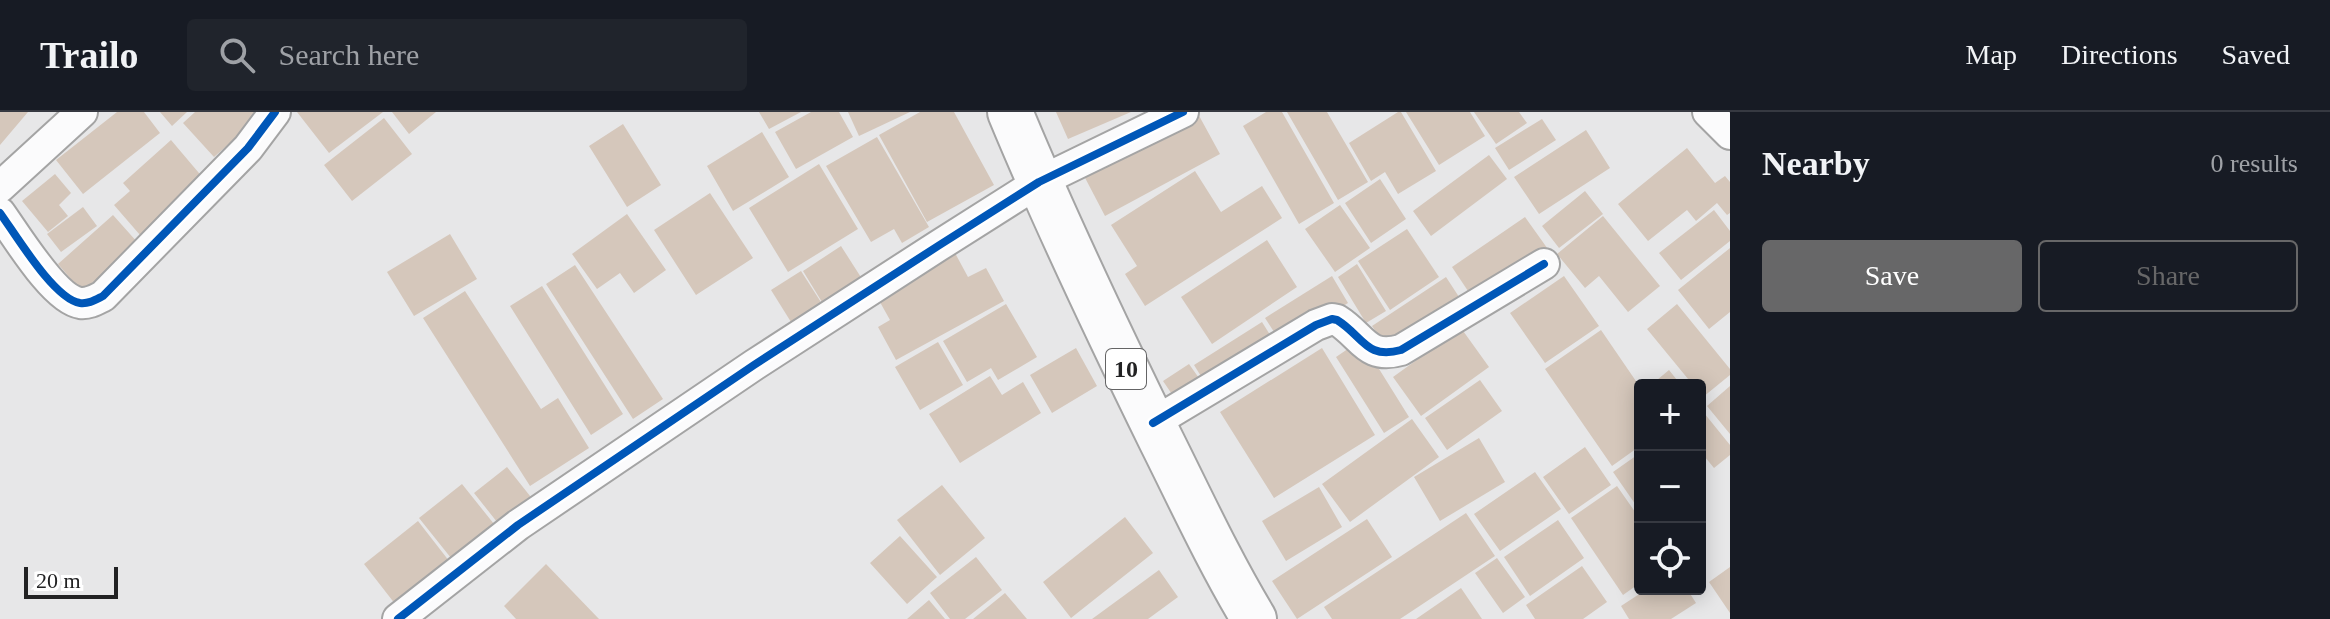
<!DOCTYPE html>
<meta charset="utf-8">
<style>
:root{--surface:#171b24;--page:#20242c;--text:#f1f3f6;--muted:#9ea1a6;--line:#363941;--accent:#676768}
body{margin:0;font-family:Georgia,serif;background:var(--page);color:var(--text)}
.controls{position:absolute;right:24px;bottom:24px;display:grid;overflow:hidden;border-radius:8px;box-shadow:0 4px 20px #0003}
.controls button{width:72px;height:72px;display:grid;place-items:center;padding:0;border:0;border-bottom:2px solid var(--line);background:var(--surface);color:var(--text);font:40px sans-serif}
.scale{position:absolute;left:24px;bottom:20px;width:94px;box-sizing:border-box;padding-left:8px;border:4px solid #222223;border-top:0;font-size:22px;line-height:28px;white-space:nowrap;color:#222223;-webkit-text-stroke:6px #fff;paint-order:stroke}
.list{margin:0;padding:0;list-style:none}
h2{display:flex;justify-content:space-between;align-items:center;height:104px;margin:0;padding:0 32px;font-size:34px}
h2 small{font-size:26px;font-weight:400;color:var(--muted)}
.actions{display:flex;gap:16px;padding:24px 32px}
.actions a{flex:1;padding:18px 0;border:2px solid var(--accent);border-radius:8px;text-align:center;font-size:28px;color:var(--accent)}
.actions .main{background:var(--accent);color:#fff}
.icon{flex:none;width:44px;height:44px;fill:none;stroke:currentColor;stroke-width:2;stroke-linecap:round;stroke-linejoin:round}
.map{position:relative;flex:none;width:1730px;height:507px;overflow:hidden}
header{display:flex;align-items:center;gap:48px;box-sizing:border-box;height:112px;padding:0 40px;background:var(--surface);border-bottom:2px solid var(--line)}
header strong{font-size:38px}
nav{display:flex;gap:44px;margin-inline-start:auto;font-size:28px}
.search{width:560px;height:72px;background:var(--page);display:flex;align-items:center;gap:20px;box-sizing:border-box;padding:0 28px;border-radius:8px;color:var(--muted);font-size:30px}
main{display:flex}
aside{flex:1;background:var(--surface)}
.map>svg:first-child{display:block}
</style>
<header>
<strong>Trailo</strong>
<div class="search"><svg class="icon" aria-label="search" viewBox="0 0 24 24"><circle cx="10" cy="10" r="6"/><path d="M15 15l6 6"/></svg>Search here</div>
<nav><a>Map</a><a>Directions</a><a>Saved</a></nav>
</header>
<main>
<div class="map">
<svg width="1730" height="507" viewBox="0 0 1730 507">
<rect width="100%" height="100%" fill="#e7e7e8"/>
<path fill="#d5c7bb" d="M0 0H28L0 33Z
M117 0H144L160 21 83 82 56 48Z
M160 0H187L172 14Z
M195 0H265L214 45 183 11Z
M297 0H383L329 41Z
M392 0H436L409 22Z
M759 0H801L769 17Z
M811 0H839L853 25 796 57 775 20Z
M848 0H910L859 24Z
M920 0H954L994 73 927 110 879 23Z
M1056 0H1131L1068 27Z
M1197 0 1220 42 1105 104 1082 60Z
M1266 0H1282L1334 91 1299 112 1243 14Z
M1287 0H1327L1368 70 1338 88Z
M1398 0H1401L1436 59 1398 82 1385 60 1371 69 1349 31Z
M1406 0H1470L1485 24 1439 53Z
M1474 0H1519L1527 11 1496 32Z
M384 6 412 42 352 89 324 53Z
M1542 7 1556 28 1509 58 1495 36Z
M623 12 661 73 627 95 589 34Z
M1586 18 1610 56 1539 102 1514 65Z
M762 20 789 65 733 99 707 54Z
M877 25 929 115 902 131 894 117 871 130 826 54Z
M171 28 204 67 140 123 114 93 130 79 123 71Z
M1687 36 1715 71 1725 64 1730 70V101L1727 103 1717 91 1696 109 1687 98 1648 129 1618 92Z
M1489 43 1507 67 1431 124 1413 99Z
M819 52 858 117 788 160 749 96Z
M1195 59 1221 100 1262 74 1282 106 1145 194 1125 162 1137 154 1111 113Z
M55 62 71 81 59 93 68 104 48 120 22 89Z
M1380 67 1406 107 1371 131 1345 91Z
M1585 79 1603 102 1559 136 1542 114Z
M710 81 753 146 696 183 654 118Z
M1340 93 1370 136 1335 160 1305 117Z
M83 95 97 114 61 140 47 122Z
M1714 98 1730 119V129L1681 168 1659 141Z
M627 102 666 158 634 181 620 161 597 177 572 142Z
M113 103 138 131 82 180 58 152Z
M1603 104 1660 174 1628 200 1599 164 1585 176 1557 142Z
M1525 105 1550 140 1476 191 1452 155Z
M1407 117 1439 165 1390 198 1358 149Z
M450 122 477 167 414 204 387 160Z
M1267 128 1297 175 1212 232 1181 185Z
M841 134 864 170 825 195 803 159Z
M1730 136V200L1709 217 1678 178Z
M955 141 968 165 986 156 1004 189 896 248 878 215 890 208 876 183Z
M1357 152 1386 199 1366 211 1338 165Z
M575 153 663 287 633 307 546 172Z
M801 159 826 198 796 218 771 178Z
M1332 164 1348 191 1282 232 1265 206Z
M1564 164 1599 214 1545 251 1510 201Z
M1446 165 1463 191 1390 240 1372 214Z
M542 174 623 302 591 323 510 194Z
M465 179 541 297 558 286 589 336 530 374 423 206Z
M1006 192 1037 245 998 268 991 256 967 270 943 229Z
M1677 192 1730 257V263L1703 285 1700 282V273H1693L1647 217Z
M1262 210 1277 234 1209 277 1194 253Z
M1461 216 1489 255 1421 304 1393 265Z
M1601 218 1640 275V334L1612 354 1545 257Z
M1361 228 1409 305 1384 321 1336 245Z
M938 230 963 273 920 298 895 255Z
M1076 236 1097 274 1052 301 1030 263Z
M1322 236 1375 323 1274 386 1220 300Z
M1189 252 1206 276 1180 294 1163 269Z
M1669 258 1681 273H1651Z
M990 264 1002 283 1023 270 1041 301 960 351 929 302Z
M1480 268 1502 299 1447 338 1425 306Z
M1730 274V322L1707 294Z
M1700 296 1730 333V343L1714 356 1700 339Z
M1412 307 1439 345 1350 410 1322 372Z
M1479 326 1505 370 1440 409 1414 365Z
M1585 335 1611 373 1569 402 1543 365Z
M1640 341V399L1613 360Z
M507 355 534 389 501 415 474 381Z
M1535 360 1561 397 1500 439 1474 402Z
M462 372 498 417 455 451 419 406Z
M942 373 985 426 940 463 897 408Z
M1617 374 1640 407V471L1623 483 1571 406Z
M1319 375 1342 415 1286 449 1262 409Z
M1466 401 1495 444 1400 507H1332L1324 495Z
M1125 405 1153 441 1071 506 1043 470Z
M1367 407 1392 445 1297 507 1272 469Z
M1558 408 1584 446 1530 484 1504 445Z
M418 409 453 454 399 497 364 452Z
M900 424 937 465 907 492 870 451Z
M976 445 1002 478 965 507H950L930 481Z
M1497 446 1525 485 1503 501 1475 461Z
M546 452 599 507H516L504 494Z
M1582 454 1607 490 1583 507H1535L1526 493Z
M1730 455V501L1709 470Z
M1159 458 1178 485 1148 507H1092Z
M1461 476 1482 507H1416Z
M1647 477H1693L1689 480 1696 491 1671 507H1629L1621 494Z
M1005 481 1027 507H973Z
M929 488 945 507H907Z"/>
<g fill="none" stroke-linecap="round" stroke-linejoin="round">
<g stroke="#a4a4a4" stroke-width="34">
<path id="street" d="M1708 0 1730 22
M0 75 82 0
M0 101C16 123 54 187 80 191 89 192 95 188 103 184L248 36 275 0
M1153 311 1316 213 1332 207 1337 208C1363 224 1366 248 1401 238L1544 152
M398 507 518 413 754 253 938 134 1039 70 1183 0"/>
</g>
<g stroke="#a4a4a4" stroke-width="48">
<path id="highway" d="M1010 0C1056 111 1108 220 1161 328 1191 388 1219 449 1254 507"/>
</g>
<use href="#street" stroke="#fbfbfc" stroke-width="30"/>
<use href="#highway" stroke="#fbfbfc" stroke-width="44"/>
<g stroke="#fff" stroke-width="13">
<path id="cycleway" d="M0 101C16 123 54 187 80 191 89 192 95 188 103 184L248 36 275 0
M1153 311 1316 213 1332 207 1337 208C1363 224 1366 248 1401 238L1544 152
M398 507 518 413 754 253 938 134 1039 70 1183 0"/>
</g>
<use href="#cycleway" stroke="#0057b8" stroke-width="8"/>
</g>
<g text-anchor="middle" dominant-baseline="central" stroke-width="6" stroke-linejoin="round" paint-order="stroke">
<rect fill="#fff" stroke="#646465" stroke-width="2" x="1106" y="237" width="40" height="40" rx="6"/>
<g font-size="24" font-weight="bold" fill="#222223">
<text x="1126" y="257">10</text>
</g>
</g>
</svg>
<div class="controls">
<button>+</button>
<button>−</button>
<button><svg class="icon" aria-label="locate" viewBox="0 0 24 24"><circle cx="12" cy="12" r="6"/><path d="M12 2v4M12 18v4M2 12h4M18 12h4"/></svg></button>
</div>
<div class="scale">20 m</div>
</div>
<aside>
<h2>Nearby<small>0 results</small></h2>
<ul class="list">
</ul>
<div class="actions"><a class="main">Save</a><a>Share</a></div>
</aside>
</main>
